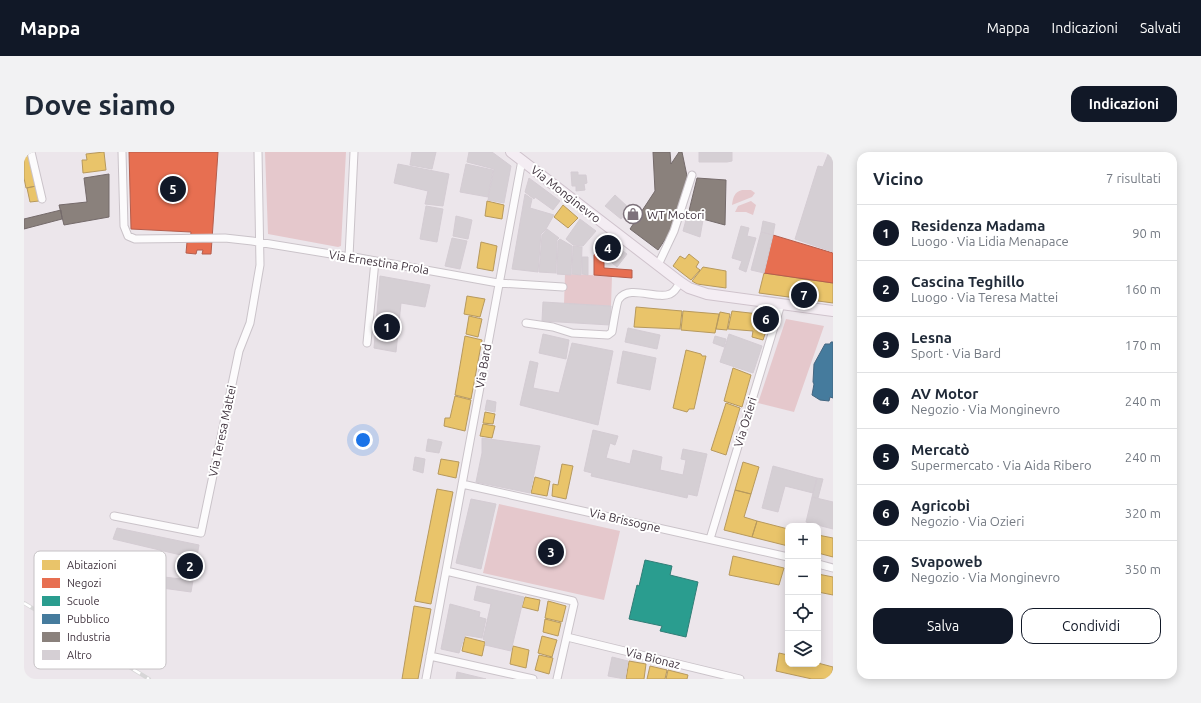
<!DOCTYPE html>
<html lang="it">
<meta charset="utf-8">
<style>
:root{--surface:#fff;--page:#f2f2f3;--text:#1f2937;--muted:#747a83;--line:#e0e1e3;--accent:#111827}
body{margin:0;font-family:Ubuntu,sans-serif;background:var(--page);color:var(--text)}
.controls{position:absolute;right:12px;bottom:12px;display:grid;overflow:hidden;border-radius:8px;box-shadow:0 2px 10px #0003}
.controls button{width:36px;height:36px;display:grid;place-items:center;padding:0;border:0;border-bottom:1px solid var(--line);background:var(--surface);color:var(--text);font:20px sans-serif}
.you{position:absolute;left:339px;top:288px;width:14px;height:14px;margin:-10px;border:3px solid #fff;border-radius:50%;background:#1a73e8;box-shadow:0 0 0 6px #1a73e833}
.badge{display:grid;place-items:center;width:26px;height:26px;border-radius:50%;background:var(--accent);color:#fff;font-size:13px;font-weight:700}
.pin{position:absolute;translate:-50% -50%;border:2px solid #fff;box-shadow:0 1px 4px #0006}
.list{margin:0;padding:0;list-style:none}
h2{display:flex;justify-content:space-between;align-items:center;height:52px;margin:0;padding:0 16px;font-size:17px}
h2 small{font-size:13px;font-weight:400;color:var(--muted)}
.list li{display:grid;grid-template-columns:26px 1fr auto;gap:12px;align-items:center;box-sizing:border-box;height:56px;padding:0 16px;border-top:1px solid var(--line)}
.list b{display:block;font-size:15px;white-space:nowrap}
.list p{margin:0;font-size:13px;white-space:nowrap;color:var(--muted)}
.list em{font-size:13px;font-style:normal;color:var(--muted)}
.actions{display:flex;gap:8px;padding:12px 16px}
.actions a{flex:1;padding:9px 0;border:1px solid var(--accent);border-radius:12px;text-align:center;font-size:14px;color:var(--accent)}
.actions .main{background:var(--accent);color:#fff}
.icon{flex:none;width:22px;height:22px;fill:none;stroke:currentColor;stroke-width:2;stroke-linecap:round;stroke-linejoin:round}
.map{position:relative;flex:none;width:809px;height:527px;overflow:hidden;border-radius:12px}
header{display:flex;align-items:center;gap:24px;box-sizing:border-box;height:56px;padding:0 20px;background:var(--accent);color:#fff}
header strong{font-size:19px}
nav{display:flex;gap:22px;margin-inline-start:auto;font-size:14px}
.intro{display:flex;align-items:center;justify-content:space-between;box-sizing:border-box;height:96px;padding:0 24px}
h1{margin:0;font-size:28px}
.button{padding:10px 18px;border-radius:12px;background:var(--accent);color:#fff;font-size:14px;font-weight:700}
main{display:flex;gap:24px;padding:0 24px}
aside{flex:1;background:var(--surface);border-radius:12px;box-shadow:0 2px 10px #0003}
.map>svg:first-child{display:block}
</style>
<header>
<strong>Mappa</strong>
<nav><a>Mappa</a><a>Indicazioni</a><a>Salvati</a></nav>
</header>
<div class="intro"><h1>Dove siamo</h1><a class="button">Indicazioni</a></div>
<main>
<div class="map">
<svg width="809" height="527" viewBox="0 0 809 527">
<rect width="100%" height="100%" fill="#ece6eb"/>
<path fill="#e5c8cc" d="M241 0H322L317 94 314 95 244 82Z
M718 38H727L731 41 728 45 708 53C709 46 710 40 718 38Z
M727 49 732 53 729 63 722 60H711L714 54Z
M541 122 588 124 587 154 540 152Z
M762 167 800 174 770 260 734 251Z
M475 352 596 379 580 448 459 421Z"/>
<path fill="#e9c46a" stroke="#b7995d" d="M80 0 82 18 59 21 58 8H63L62 2Z
M5 3 12 34 2 36 0 26V4Z
M12 34 15 49 6 50 3 36Z
M463 49 480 53 478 67 461 64Z
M539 53 554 66 544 76 530 65Z
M457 90 473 94 469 119 453 116Z
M665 102 675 110 672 115 676 118 667 128 649 114 656 104 661 107Z
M679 115 702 119V136L673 132 668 129Z
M740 121 809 131V151L735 141Z
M443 144 461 147 456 165 440 162Z
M612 155 658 159 656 177 610 175Z
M659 159 695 162 691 181 657 178Z
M708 159 744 163 746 167 739 188 728 185 729 179 704 177Z
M696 160 706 162 703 178 692 177Z
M445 164 458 167 454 185 442 182Z
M441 184 458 188 447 247 431 243Z
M662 198 677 202 678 204H682L670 257H665L663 260 649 256Z
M709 216 727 223 718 255 700 249Z
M431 244 447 248 441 279 420 274 421 266H426Z
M702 251 716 256 702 303 687 298Z
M461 260 471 262 469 272 459 271Z
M459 272 471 274 468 286 456 284Z
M417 307 435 310 432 326 414 322Z
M719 310 735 315 727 342 711 338Z
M538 312 549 314 542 347 528 344 529 332 534 333Z
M511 325 526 329 523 344 507 341Z
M413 337 429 340 407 452 391 449Z
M711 338 727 342 720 365 733 369 728 385 700 378Z
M733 369 764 377V394L728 385Z
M794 383 809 386V405L794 401Z
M709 404 760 416 755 433 705 423Z
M794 422 809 425V443L794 440Z
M501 445 516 448 514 459 498 455Z
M524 449 542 454 538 470 521 466Z
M390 454 407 457 394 527H378Z
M521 467 537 471 534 484 519 480Z
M518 484 533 488 528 505 514 501Z
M441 485 461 490 458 504 438 499Z
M489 494 505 498 502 516 486 512Z
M755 501 764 503V512H794V511L809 515 807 527H788L752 519Z
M515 503 529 506 525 522 511 518Z
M605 509 622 512 620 527H602Z
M626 514 643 518 641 527H623Z
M644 518 664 523 663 527H642Z"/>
<path fill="#e76f51" stroke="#b55d4c" d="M105 0H194L187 102H178L179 98H173L172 102 162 101 163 90H166L167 80 107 77Z
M749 83 809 101V131L740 121Z
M582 87 591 93 580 107V116L608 118V126L570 123V103Z"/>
<path fill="#2a9d8f" stroke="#317e77" d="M621 408 648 414 646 423 674 430 662 485 636 479 638 474 605 467 613 433 615 434Z"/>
<path fill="#457b9d" stroke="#446681" d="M807 190H809V246L806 245 805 249 796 248 788 243 790 232 789 230 790 212 801 192H806Z"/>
<path fill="#8a817c" stroke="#746a6a" d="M629 0H646L647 12 655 0H658L663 24 651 73 634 98 606 77 631 39Z
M85 22V65L40 73 35 53 63 50 60 26Z
M673 26 702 28 701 73 664 63Z
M37 58 38 67 0 77V67Z"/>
<path fill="#d5cfd4" stroke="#d4ccd3" d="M388 0H412L408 17 386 13Z
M445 0H468L487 14 480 51 464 48 470 17 443 10Z
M675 0H708V9L703 10H675Z
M805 0H809V100L771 87 794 14 799 15Z
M374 12 425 22 419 54 401 52 404 39 370 31Z
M442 12 469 18 464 45 436 40Z
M547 20H554V23H562L563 31 560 32 561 38 552 39V34H548Z
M505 26 536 49 529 58 511 45 510 47 501 40Z
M501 42 508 47 506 56 530 63 522 77 517 82 514 120 488 117Z
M591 43 605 56 597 67 581 54Z
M402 54 419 57 413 90 396 87Z
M432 64 448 68 444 87 429 84Z
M663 64 679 68 676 85 659 79Z
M556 67 572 79 559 94 549 93 542 87Z
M739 69 751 72 749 83 737 80Z
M717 74 725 76 723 84 732 86 722 120 715 117 718 109 708 106Z
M523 77 535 86 533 88 532 121 515 120 518 83Z
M737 80 749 83 740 121 727 118Z
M428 86 443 89 436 117 421 114Z
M536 87 548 94 547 123 533 122 534 89Z
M549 94 558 95 557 123 548 122Z
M592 94 603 102 593 115 582 106Z
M558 105H564V123L558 122Z
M356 124 406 133 401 155 377 151 372 200 350 196Z
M519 150 587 154 586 173 518 169Z
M604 176 636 183 633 197 601 190Z
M519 182 545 188 542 207 515 201Z
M705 182 738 194 729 221 696 210Z
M691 184 702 187 700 195 689 191Z
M548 191 589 199 574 273 496 253 506 209 514 211 509 236 535 241Z
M599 199 632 206 626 238 593 231Z
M463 248 472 250 471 260 461 258Z
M569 278 594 284 591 293 586 291 582 306 606 312 609 298 638 305 636 318 659 323 662 308 657 307 659 297 683 302 673 344 664 342 663 346 567 324 568 321 560 319Z
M458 286 516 294 506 341 452 330 458 301Z
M404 287 418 290 415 301 402 299Z
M391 305 401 307 399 321 389 318Z
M749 314 793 326 789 341 761 334 754 360 738 356Z
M793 326 799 327 794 346 788 345Z
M788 345 809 350V377L782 370Z
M447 347 472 352 457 417 432 411Z
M93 376 175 393 167 440 138 436 137 442 120 440 123 423 157 427 161 404 89 387Z
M453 434 500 445 487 499 461 493 462 489 459 487 467 452 450 448Z
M426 452 456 460 455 465 462 467 458 486 441 483 435 501 417 497Z
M588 505 604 509 601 527 584 524Z
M433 520 462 527H432Z"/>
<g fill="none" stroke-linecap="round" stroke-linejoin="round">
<g stroke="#cac3c9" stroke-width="9">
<path id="street" d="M7 0 18 47
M98 0 100 74 104 84 111 87 201 86 228 89 325 105H330L474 131 539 135
M325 105 330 0
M634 113 650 79 668 23
M502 171 529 175 548 181 584 183 588 180C589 174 593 149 595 147 605 132 633 148 646 142 651 140 654 134 656 130
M343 191 351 109
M438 332 764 405
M90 364 177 381 215 199 226 171 236 113 234 0
M686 387 757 152
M794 412 809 416
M422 419 549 449 550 452 533 527
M543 485 716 527
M406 504 509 527
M402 527 498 8"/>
</g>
<g stroke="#cfc3cc" stroke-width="12">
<path id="secondary" d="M487 0 656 130 665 136 683 142 809 159"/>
</g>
<use href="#street" stroke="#fcfbfc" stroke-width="7"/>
<use href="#secondary" stroke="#f4edf3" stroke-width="10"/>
<g stroke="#d7d6d7" stroke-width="4">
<path id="rail" d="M0 451 125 527"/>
</g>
<use href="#rail" stroke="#fff" stroke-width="2.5" stroke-dasharray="8" stroke-linecap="butt"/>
</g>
<defs>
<g id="shop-ring" transform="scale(1)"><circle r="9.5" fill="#fff" stroke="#7d727b" stroke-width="1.5"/><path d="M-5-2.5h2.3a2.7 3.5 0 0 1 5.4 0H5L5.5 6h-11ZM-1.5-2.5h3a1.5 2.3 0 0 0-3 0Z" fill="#7d727b"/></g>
</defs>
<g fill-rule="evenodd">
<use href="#shop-ring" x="609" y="62"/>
</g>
<g text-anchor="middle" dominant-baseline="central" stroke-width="4" stroke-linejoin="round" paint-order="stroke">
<g font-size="12" fill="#41343f" stroke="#fff">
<text transform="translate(542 42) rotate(38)">Via Monginevro</text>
<text transform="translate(355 110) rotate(9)">Via Ernestina Prola</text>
<text transform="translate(459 214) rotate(-80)">Via Bard</text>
<text transform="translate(721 270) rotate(-73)">Via Ozieri</text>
<text transform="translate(198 279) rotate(-78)">Via Teresa Mattei</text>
<text transform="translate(601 368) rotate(13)">Via Brissogne</text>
<text transform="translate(629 506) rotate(14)">Via Bionaz</text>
</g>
<g font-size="12" fill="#41343f" stroke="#fff" text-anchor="start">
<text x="623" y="62">WT Motori</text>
</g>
</g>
<rect x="10" y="399" width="132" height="118" rx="6" fill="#fff" stroke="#c6c2c5" stroke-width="1"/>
<rect x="18" y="408" width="18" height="10" fill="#e9c46a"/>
<rect x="18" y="426" width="18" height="10" fill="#e76f51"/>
<rect x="18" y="444" width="18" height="10" fill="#2a9d8f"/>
<rect x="18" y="462" width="18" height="10" fill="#457b9d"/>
<rect x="18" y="480" width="18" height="10" fill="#8a817c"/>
<rect x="18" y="498" width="18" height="10" fill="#d5cfd4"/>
<g font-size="11" fill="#41343f">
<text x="43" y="417">Abitazioni</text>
<text x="43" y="435">Negozi</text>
<text x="43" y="453">Scuole</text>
<text x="43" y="471">Pubblico</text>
<text x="43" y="489">Industria</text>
<text x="43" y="507">Altro</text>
</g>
</svg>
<div class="controls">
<button>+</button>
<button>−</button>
<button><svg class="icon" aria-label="locate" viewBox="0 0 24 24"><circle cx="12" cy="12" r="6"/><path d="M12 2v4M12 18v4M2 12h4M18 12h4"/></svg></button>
<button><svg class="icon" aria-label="layers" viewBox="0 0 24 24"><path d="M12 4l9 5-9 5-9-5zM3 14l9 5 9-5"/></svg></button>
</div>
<div class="you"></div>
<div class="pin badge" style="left:363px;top:175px">1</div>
<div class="pin badge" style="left:166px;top:414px">2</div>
<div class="pin badge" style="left:527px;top:400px">3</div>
<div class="pin badge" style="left:584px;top:96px">4</div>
<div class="pin badge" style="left:149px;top:37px">5</div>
<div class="pin badge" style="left:742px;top:167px">6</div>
<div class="pin badge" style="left:780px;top:143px">7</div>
</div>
<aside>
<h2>Vicino<small>7 risultati</small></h2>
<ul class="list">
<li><span class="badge">1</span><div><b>Residenza Madama</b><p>Luogo · Via Lidia Menapace</p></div><em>90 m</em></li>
<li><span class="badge">2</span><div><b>Cascina Teghillo</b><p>Luogo · Via Teresa Mattei</p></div><em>160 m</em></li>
<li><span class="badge">3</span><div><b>Lesna</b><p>Sport · Via Bard</p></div><em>170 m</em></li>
<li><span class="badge">4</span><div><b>AV Motor</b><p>Negozio · Via Monginevro</p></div><em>240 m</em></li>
<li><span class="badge">5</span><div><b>Mercatò</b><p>Supermercato · Via Aida Ribero</p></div><em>240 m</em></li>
<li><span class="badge">6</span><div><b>Agricobì</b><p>Negozio · Via Ozieri</p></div><em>320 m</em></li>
<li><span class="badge">7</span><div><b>Svapoweb</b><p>Negozio · Via Monginevro</p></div><em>350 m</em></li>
</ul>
<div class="actions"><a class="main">Salva</a><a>Condividi</a></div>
</aside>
</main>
